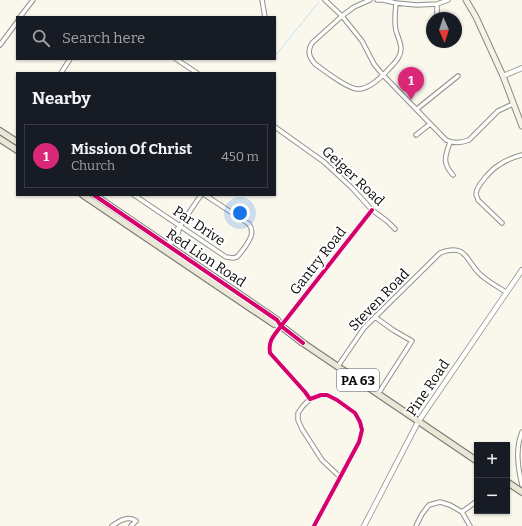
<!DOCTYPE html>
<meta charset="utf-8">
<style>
:root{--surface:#171b24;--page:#20242c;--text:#f1f3f6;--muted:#9ea1a6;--line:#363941;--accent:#db2777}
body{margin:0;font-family:Bitter,serif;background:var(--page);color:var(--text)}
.controls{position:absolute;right:12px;bottom:12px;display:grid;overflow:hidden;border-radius:0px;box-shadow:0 1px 3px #0004}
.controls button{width:36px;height:36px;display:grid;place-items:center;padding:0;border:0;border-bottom:1px solid var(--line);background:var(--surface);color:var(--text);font:20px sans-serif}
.compass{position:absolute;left:426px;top:12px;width:36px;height:36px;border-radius:50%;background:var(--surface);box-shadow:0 1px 3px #0004;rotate:177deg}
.you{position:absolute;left:240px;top:213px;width:14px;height:14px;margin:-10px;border:3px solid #fff;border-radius:50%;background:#1a73e8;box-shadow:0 0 0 6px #1a73e833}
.badge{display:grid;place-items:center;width:26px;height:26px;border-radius:50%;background:var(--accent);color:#fff;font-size:13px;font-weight:700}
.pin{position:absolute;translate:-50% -33px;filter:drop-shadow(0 1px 2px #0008)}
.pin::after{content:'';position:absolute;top:21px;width:14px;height:12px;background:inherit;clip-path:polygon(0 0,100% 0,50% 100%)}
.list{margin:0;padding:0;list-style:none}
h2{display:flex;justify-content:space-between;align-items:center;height:52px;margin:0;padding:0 16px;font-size:17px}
h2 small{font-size:13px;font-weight:400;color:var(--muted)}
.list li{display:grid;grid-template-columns:26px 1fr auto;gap:12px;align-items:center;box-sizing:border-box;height:64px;margin:0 8px 8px;padding:0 8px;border:1px solid var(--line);border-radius:0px}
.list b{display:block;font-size:15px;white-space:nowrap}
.list p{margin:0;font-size:13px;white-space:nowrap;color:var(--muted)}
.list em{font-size:13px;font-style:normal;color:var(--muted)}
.icon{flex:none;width:22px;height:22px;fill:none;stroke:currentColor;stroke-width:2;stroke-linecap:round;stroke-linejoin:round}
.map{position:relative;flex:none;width:522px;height:526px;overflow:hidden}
.search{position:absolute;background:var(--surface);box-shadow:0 1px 3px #0004;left:16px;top:16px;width:260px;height:44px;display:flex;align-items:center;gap:10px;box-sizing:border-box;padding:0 14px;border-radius:0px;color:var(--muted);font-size:15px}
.panel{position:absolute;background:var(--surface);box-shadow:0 1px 3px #0004;left:16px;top:72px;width:260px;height:124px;border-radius:0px}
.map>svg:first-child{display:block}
</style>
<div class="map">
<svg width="522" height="526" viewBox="0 0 522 526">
<rect width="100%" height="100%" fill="#faf8ed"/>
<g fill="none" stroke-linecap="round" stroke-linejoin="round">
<path stroke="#c5e1f3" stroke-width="1" d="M275 56 319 2"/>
<g stroke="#92918c" stroke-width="5.5">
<path id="minor" d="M262 0 265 17
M325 0 342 16 362 41 374 64 383 75 446 140C454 144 461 143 469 140L498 111 513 104
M370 0 354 7 342 16 312 43C307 51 309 57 315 64 325 71 346 88 357 89 369 90 381 77 388 70 393 64 401 58 401 49 401 43 398 37 396 31 394 22 395 13 396 3
M377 0H383L396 3 417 5 437 4 448 0
M437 4V18
M20 17 33 0
M0 45 17 22
M176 59 197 73
M61 73 70 59
M417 109 458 76
M275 127 324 162 352 188 372 210 387 221 395 229
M416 135 430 124
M450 142C445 156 442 163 453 175
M134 195 226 257 233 258 237 257C240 254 242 251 245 247 250 239 255 233 249 224L205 195
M502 223 478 200C478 198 476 196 476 194 476 186 492 169 499 165 506 160 514 157 522 155
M168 245C169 238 175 231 180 226L201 195
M167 246C174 242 179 234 180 226
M375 317 393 330 412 341 378 394
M338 366 364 328 440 253C468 242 466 263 482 276 489 282 498 287 506 292
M310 399 303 406 298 413V420L302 429 322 460 340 477
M522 432C515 449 518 468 522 485
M462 512 470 526
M112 526C119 521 128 515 136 521L131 526
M314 526 359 442 362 430 360 422 355 413 337 400 327 395H321L310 399 305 392 270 353C268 340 274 336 281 326L372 210
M416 526 422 514 429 505 440 502 450 505 462 512 477 501"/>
</g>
<g stroke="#92918c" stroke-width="6">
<path id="tertiary" d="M503 76 522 68
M364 526 418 422 522 270"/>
</g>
<g stroke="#898883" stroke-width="7">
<path id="secondary" d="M466 0 476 17 503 76 522 126"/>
</g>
<g stroke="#7f7e7a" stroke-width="8">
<path id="primary" d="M0 131 17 142
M0 139 17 150
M83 195 274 324 281 326
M94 195 277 320 281 326 303 343 477 461
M507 482 522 492"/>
</g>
<use href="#minor" stroke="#fefefc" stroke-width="3.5"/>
<use href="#tertiary" stroke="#fefefc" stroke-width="4.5"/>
<use href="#secondary" stroke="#f4f3e8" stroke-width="5"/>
<use href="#primary" stroke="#ebe7d7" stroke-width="5.5"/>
<g stroke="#fff" stroke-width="6">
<path id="cycleway" d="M94 195 277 320 281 326 303 343
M314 526 359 442 362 430 360 422 355 413 337 400 327 395H321L310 399 305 392 270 353C268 340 274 336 281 326L372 210"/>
</g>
<use href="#cycleway" stroke="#d6006c" stroke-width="4"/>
</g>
<g text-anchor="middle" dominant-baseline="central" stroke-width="4" stroke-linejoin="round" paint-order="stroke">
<rect fill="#fff" stroke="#545454" stroke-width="1" x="337" y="369" width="42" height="22" rx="3"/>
<g font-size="13" font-weight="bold" fill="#0a0a0a">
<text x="358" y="380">PA 63</text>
</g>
<g font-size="14" fill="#0a0a0a" stroke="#fff">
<text transform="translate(353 176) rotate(43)">Geiger Road</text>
<text transform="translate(199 226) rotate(34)">Par Drive</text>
<text transform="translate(206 258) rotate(34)">Red Lion Road</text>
<text transform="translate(318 261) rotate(-52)">Gantry Road</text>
<text transform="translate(379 300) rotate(-46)">Steven Road</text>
<text transform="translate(428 388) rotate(-56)">Pine Road</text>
</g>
</g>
</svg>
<div class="controls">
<button>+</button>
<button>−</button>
</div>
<svg class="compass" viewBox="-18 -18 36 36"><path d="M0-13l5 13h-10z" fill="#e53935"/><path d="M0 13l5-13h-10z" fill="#9ea1a6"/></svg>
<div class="you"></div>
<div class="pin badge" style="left:411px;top:100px">1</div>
<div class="search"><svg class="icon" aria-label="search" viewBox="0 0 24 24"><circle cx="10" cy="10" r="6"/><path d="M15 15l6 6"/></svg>Search here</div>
<section class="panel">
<h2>Nearby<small></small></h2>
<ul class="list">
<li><span class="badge">1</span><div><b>Mission Of Christ</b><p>Church</p></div><em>450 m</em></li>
</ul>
</section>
</div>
